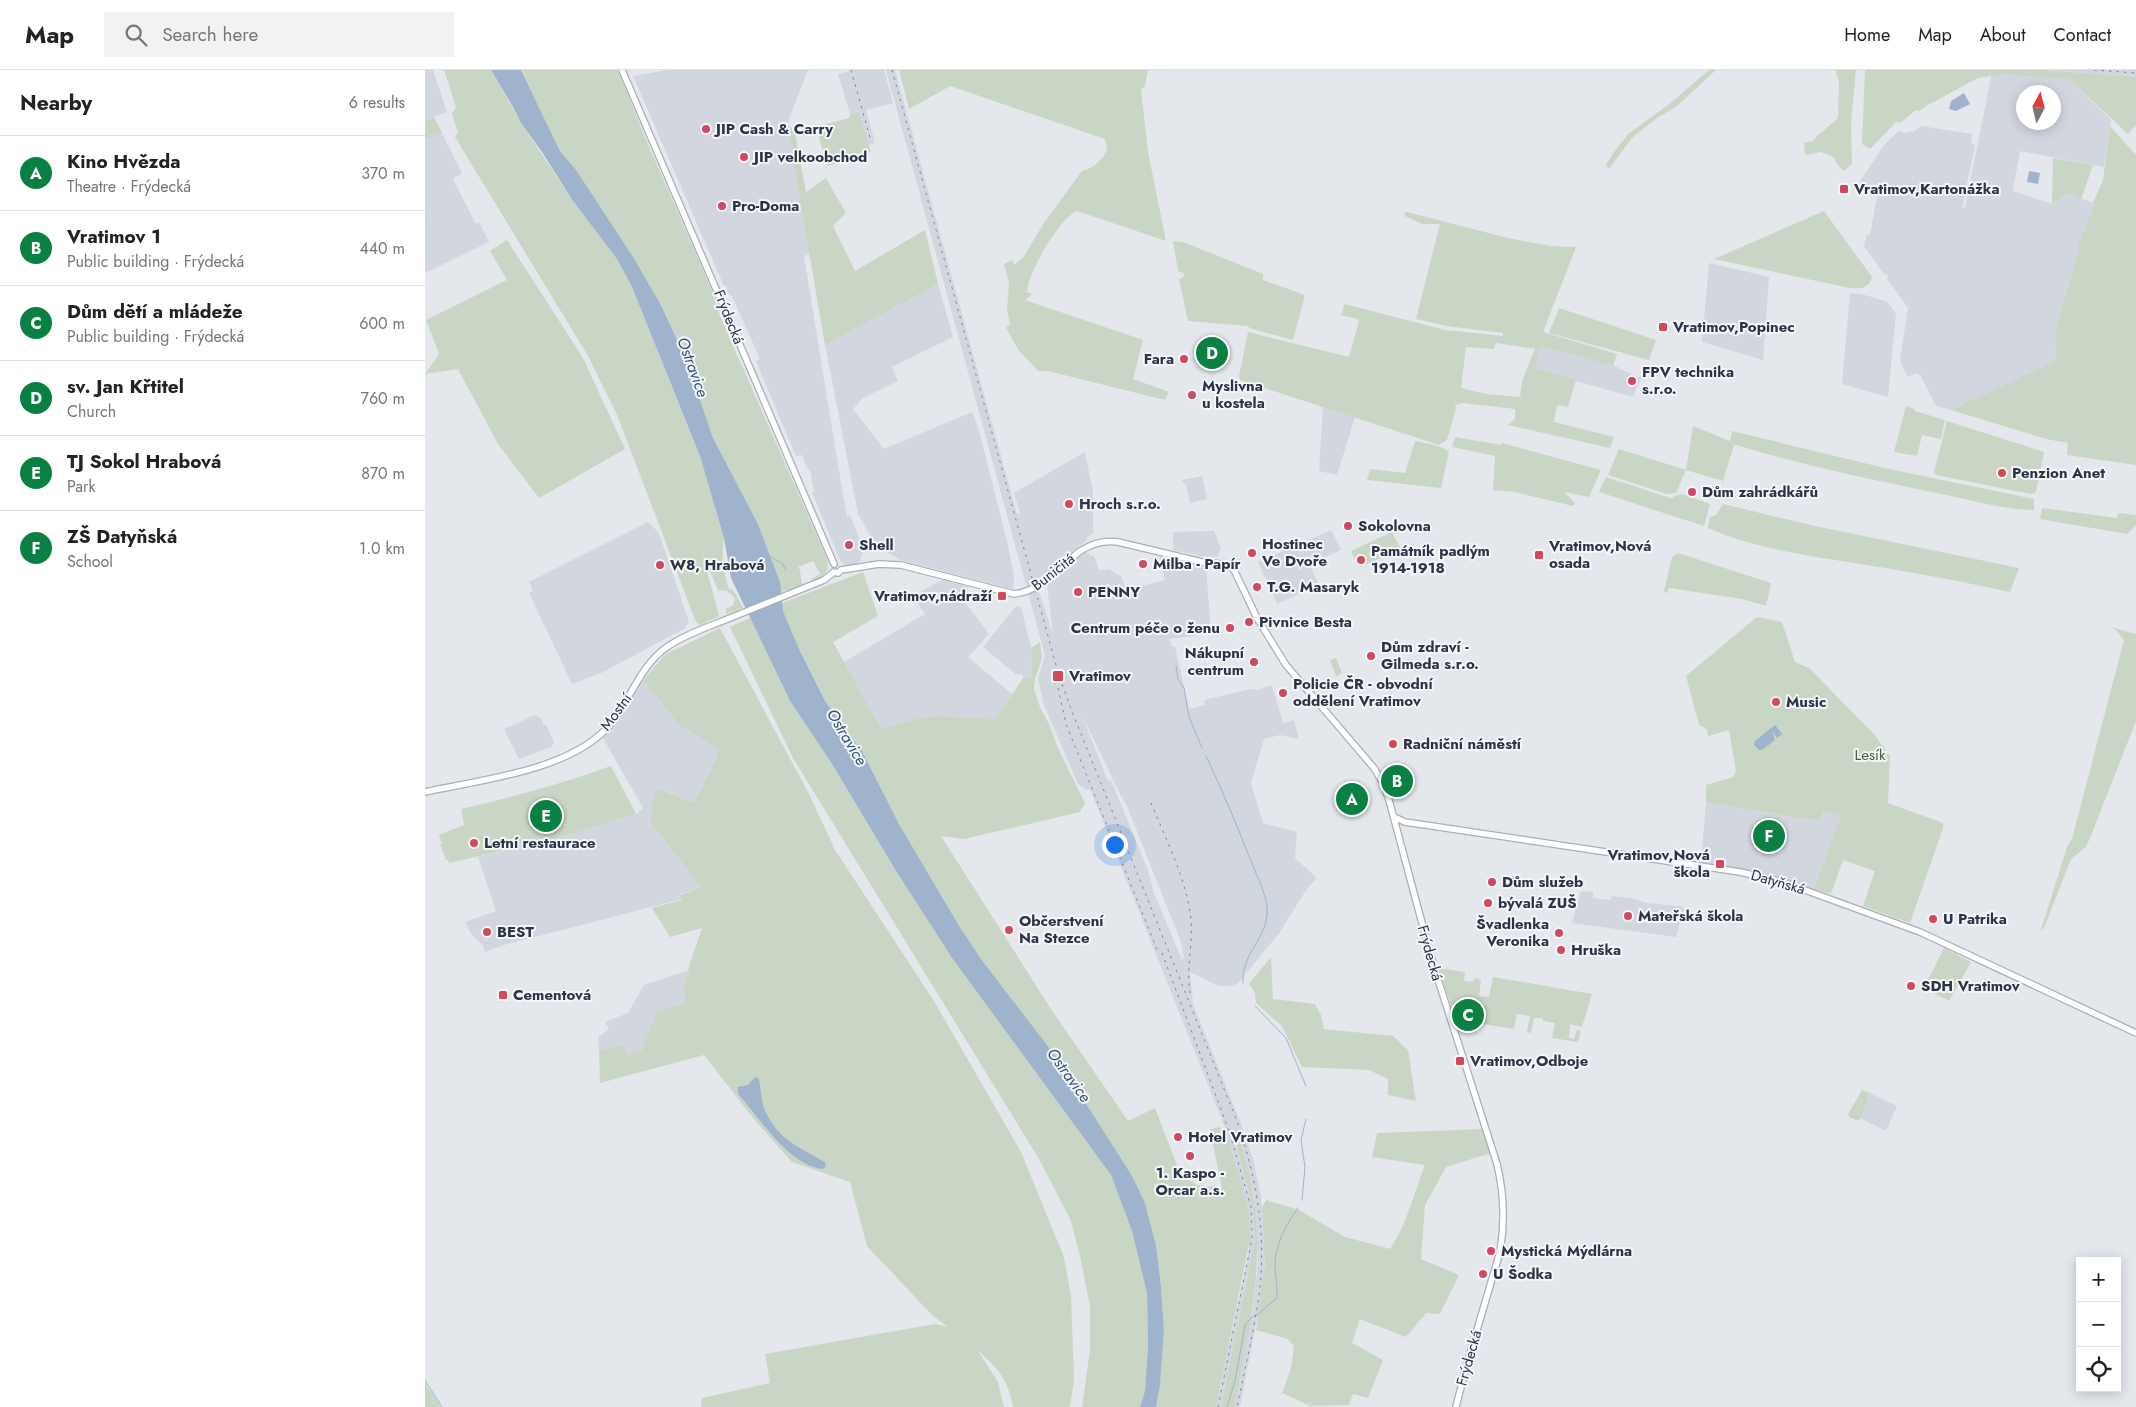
<!DOCTYPE html>
<meta charset="utf-8">
<style>
:root{--surface:#fff;--page:#f2f2f2;--text:#222;--muted:#767676;--line:#e0e0e0;--accent:#0b8043}
body{margin:0;font-family:Jost,sans-serif;background:var(--page);color:var(--text)}
.controls{position:absolute;right:15px;bottom:15px;display:grid;overflow:hidden;border-radius:0px;box-shadow:0 2px 12px #0003}
.controls button{width:45px;height:45px;display:grid;place-items:center;padding:0;border:0;border-bottom:1px solid var(--line);background:var(--surface);color:var(--text);font:25px sans-serif}
.compass{position:absolute;left:1591px;top:15px;width:45px;height:45px;border-radius:50%;background:var(--surface);box-shadow:0 2px 12px #0003;rotate:7deg}
.you{position:absolute;left:689px;top:774px;width:18px;height:18px;margin:-12px;border:4px solid #fff;border-radius:50%;background:#1a73e8;box-shadow:0 0 0 8px #1a73e833}
.badge{display:grid;place-items:center;width:32px;height:32px;border-radius:50%;background:var(--accent);color:#fff;font-size:16px;font-weight:700}
.pin{position:absolute;translate:-50% -50%;border:2px solid #fff;box-shadow:0 1px 5px #0006}
.list{margin:0;padding:0;list-style:none}
h2{display:flex;justify-content:space-between;align-items:center;height:65px;margin:0;padding:0 20px;font-size:21px}
h2 small{font-size:16px;font-weight:400;color:var(--muted)}
.list li{display:grid;grid-template-columns:32px 1fr auto;gap:15px;align-items:center;box-sizing:border-box;height:75px;padding:0 20px;border-top:1px solid var(--line)}
.list b{display:block;font-size:19px;white-space:nowrap}
.list p{margin:0;font-size:16px;white-space:nowrap;color:var(--muted)}
.list em{font-size:16px;font-style:normal;color:var(--muted)}
.icon{flex:none;width:28px;height:28px;fill:none;stroke:currentColor;stroke-width:2;stroke-linecap:round;stroke-linejoin:round}
.map{position:relative;flex:none;width:1711px;height:1337px;overflow:hidden}
header{display:flex;align-items:center;gap:30px;box-sizing:border-box;height:70px;padding:0 25px;background:var(--surface);border-bottom:1px solid var(--line)}
header strong{font-size:24px}
nav{display:flex;gap:28px;margin-inline-start:auto;font-size:18px}
.search{width:350px;height:45px;background:var(--page);display:flex;align-items:center;gap:12px;box-sizing:border-box;padding:0 18px;border-radius:0px;color:var(--muted);font-size:19px}
main{display:flex}
aside{flex:1;background:var(--surface)}
.map>svg:first-child{display:block}
</style>
<header>
<strong>Map</strong>
<div class="search"><svg class="icon" aria-label="search" viewBox="0 0 24 24"><circle cx="10" cy="10" r="6"/><path d="M15 15l6 6"/></svg>Search here</div>
<nav><a>Home</a><a>Map</a><a>About</a><a>Contact</a></nav>
</header>
<main>
<aside>
<h2>Nearby<small>6 results</small></h2>
<ul class="list">
<li><span class="badge">A</span><div><b>Kino Hvězda</b><p>Theatre · Frýdecká</p></div><em>370 m</em></li>
<li><span class="badge">B</span><div><b>Vratimov 1</b><p>Public building · Frýdecká</p></div><em>440 m</em></li>
<li><span class="badge">C</span><div><b>Dům dětí a mládeže</b><p>Public building · Frýdecká</p></div><em>600 m</em></li>
<li><span class="badge">D</span><div><b>sv. Jan Křtitel</b><p>Church</p></div><em>760 m</em></li>
<li><span class="badge">E</span><div><b>TJ Sokol Hrabová</b><p>Park</p></div><em>870 m</em></li>
<li><span class="badge">F</span><div><b>ZŠ Datyňská</b><p>School</p></div><em>1.0 km</em></li>
</ul>
</aside>
<div class="map">
<svg width="1711" height="1337" viewBox="0 0 1711 1337">
<rect width="100%" height="100%" fill="#e4e7ec"/>
<path fill="#d2d6de" fill-rule="evenodd" d="M0 0H8L22 42 9 47 37 103 28 109 51 154 54 152 64 172 0 203Z
M244 0H383L362 54 385 184 379 186 415 407 422 447 425 445 439 480 434 492 430 494 421 495 416 492 387 423 389 421 385 400 382 398 377 385 371 386 364 370 331 291 335 289 307 226 304 224 301 215 299 216 208 6Z
M427 0H459L468 33 441 40 450 73 443 75 433 42 425 44 413 4Z
M461 0H470L592 444 595 443 589 423 660 382 668 422V463L662 467V471L655 475 623 504 611 513 628 564 622 514 653 486 661 482 667 486H669L674 500 684 499 697 507 701 520 740 510 734 486 781 497 786 564 744 569 747 577H750L764 639 780 635 779 630 826 619 833 620 847 615 858 653 869 650 874 669 855 665 839 669 826 713 838 753 872 762 870 788 892 808 881 820 855 862 813 913 807 916H794L765 902 768 934 818 1059 828 1089 836 1127 840 1182 838 1218 815 1337H809L828 1239 833 1193 829 1128 821 1091 810 1057 807 1059 828 1137 830 1170 796 1337H791L824 1180 815 1109 801 1060 665 719 661 720 653 714 619 635 613 609 620 585ZM656 643 694 722 702 736 756 872 759 887 757 890 729 823 723 800 686 710 683 711Z
M1621 0H1711V7Z
M1567 2 1643 8 1686 50 1679 97 1595 81 1588 121 1627 134 1643 123 1670 134 1654 176V180L1630 260 1631 290 1526 340 1511 336 1495 305 1491 303 1483 307 1475 291 1483 238 1462 209 1463 205 1459 204 1439 176 1442 165H1445L1452 127 1437 124 1439 115 1434 113 1459 75 1474 61 1481 63 1486 61 1487 63 1496 56 1547 64 1546 74 1550 75 1537 137 1540 138ZM1598 22H1628V52H1598Z
M1284 193 1344 207 1338 290 1277 272Z
M513 214 528 267 467 297 473 311 438 328 428 339 459 379 547 342 554 360 583 475 589 507 588 519 475 490 451 476 433 444 400 275Z
M1425 223 1436 224 1461 231 1471 243 1463 327 1417 314Z
M1116 276 1193 297V298L1216 308 1208 327 1108 299Z
M898 337 930 347 912 405 894 401Z
M777 406 782 429 765 433 761 415 757 410Z
M223 452 234 463 264 552 259 559 176 603 147 614 104 523 108 521 104 512Z
M789 461 796 479 792 487 775 486 748 480V462Z
M904 461H907L916 480 884 494 894 515 852 534 833 492Z
M517 510 544 517 534 524 564 564 543 587 587 624 570 649 512 646 494 648 456 660 419 592 500 544 488 526Z
M591 536 596 537 597 541 606 578 607 608 601 609 595 604 592 605 558 577Z
M218 610 255 656 294 679 290 691 269 733 233 718 227 735 276 817 255 824 257 829 79 875 60 882 57 874 47 865 40 852 71 841 53 787 137 767 211 744 218 738 178 668 190 654Z
M110 645 116 648 118 654 121 655 129 672 126 677 94 689 79 659Z
M1281 732 1379 749 1398 741 1415 747 1389 819 1343 804 1276 792Z
M1156 821 1168 822V828L1186 830 1187 826 1211 829 1221 833 1256 836 1259 839 1251 867 1147 853Z
M264 900 259 916 260 933 232 941 216 981 201 987 199 975 174 980 173 967 184 959 180 952 203 943 219 915Z
M1445 1023 1472 1036 1461 1061 1435 1048Z"/>
<path fill="#c9d6c5" fill-rule="evenodd" d="M19 0H66L96 53 148 131 192 189 207 217 275 386 299 468C297 487 297 499 304 519L309 521 318 538 301 544V539L308 535 310 528 302 521 293 520 277 482 294 546 275 555 271 552 193 347 163 286 30 67 33 62 27 44 31 37Z
M96 0H193L219 65 287 221 295 246 403 491C404 501 399 507 390 511L386 509 395 504 388 491 373 497 375 500 377 517 355 522V512L333 454 288 368 263 294 236 235 210 190 135 81Z
M474 0H723L720 16 716 20 723 82 741 171 652 141C634 149 603 202 602 222L607 224 600 230 718 270 708 309 744 322 740 330 623 301H613L594 281 581 258 585 254 582 240 584 213 579 194 587 190 589 195 598 188 619 153 657 101C670 97 676 92 682 80L680 69 525 16 484 39Z
M1284 0H1291L1251 37 1233 47 1207 68 1184 99 1181 95 1189 82 1203 64 1243 35Z
M1410 0H1431L1426 52 1427 94 1419 101 1412 94 1409 87 1396 82 1380 85 1379 73 1387 71 1413 48 1414 11Z
M1440 0H1620L1711 7V55L1703 64 1644 9 1577 4 1553 8 1501 36 1494 41 1491 40 1475 53 1472 51 1445 79 1437 74Z
M433 42 446 82 402 96 391 57 424 48 425 44Z
M9 47 17 63 0 69V51Z
M362 54 370 62 381 122 401 108 421 143 408 156 430 201 500 160 513 214 400 275Z
M1685 56 1711 85V395L1642 385 1643 373 1621 369 1526 340 1631 290 1630 260 1654 180 1653 176 1670 134 1668 133 1678 110Z
M1628 88 1668 95 1656 129 1643 123 1627 134Z
M1399 141 1447 207C1444 219 1434 219 1425 218L1289 189Z
M982 142 1083 168 1125 176 1151 177 1118 262 1192 284 1188 296 1116 276 1109 298 1151 310 1143 337 1132 335 1129 352 1189 367 1185 378 1083 355 1090 349V339L1037 333 1030 335 1031 338 1022 370 1014 375 815 310 814 306 823 262 924 287 934 251 933 249 916 245 920 234 1020 260 1078 266V263L1021 256 991 249 1015 154H997L980 146 979 144ZM1071 273 1110 279 1097 311 1095 327 1061 324 1036 318 1041 277 1069 279Z
M82 170 158 288 200 379 114 428 73 374 33 299 0 304 14 284 1 250 82 210 65 181Z
M748 171 758 172 838 204V210L880 225 868 270 827 259 822 256 763 251 754 209 758 208 759 203 753 201Z
M1134 238 1231 270 1224 290 1124 263Z
M1481 336 1489 339 1490 341 1520 350 1516 369 1497 365 1492 386 1469 382Z
M1522 351 1619 382 1611 422 1606 424 1511 405 1509 402Z
M1268 356 1305 371 1307 361 1464 399 1609 429V440C1580 440 1542 429 1512 423 1445 409 1377 395 1311 375H1309L1298 411 1261 400 1251 423 1242 424 1183 405 1194 379 1261 400Z
M1030 367 1076 375 1077 373 1176 400 1164 427 1139 422 1150 433 1148 436 1090 422 1068 420 1070 386 1027 377Z
M990 371C999 373 1019 376 1024 382L1016 418 942 410 945 399 980 403Z
M1181 407 1248 429 1249 426 1257 424 1285 434 1279 456 1174 422Z
M1298 434 1390 456 1594 498 1585 522C1544 513 1503 505 1461 498 1402 488 1338 482 1283 458L1285 447 1291 445Z
M1617 438 1692 448 1694 443 1711 445V455L1702 464 1615 449Z
M967 462 976 479 935 497 932 495 926 481Z
M1253 483 1346 513 1341 536 1317 529 1244 518 1242 523 1239 522 1247 487Z
M438 502 453 546 408 572 456 659 494 648 512 646 570 649 599 607 601 609 607 608 606 578 615 572 617 588 610 609 609 619 615 637 625 656 632 676 660 733 655 742 539 769 516 766 626 939 703 1051 730 1038 755 1103 771 1115 797 1118 785 1060 792 1057 801 1060 823 1138 825 1169 791 1337H731L735 1315 739 1261 736 1216 731 1175 720 1133 632 988 556 889 533 854 474 754 437 681 400 631 375 581 358 541 357 533Z
M1332 547 1357 552 1370 592 1384 598 1449 664 1465 686 1463 733 1518 753V758L1485 853 1438 836 1450 801 1418 790 1406 824 1389 819 1415 747 1398 741 1395 749H1379L1281 732V715L1308 707 1311 701 1304 660 1283 666 1282 659 1274 655 1261 606Z
M325 548 365 631 407 694 471 801 527 888 686 1105 707 1161 722 1223 723 1276 720 1321 715 1337H657L665 1280V1237L655 1186 646 1151 614 1089 368 688 305 557Z
M1686 557 1711 564V651L1667 763 1661 777 1646 789 1619 858 1616 860 1642 777 1647 769 1699 570 1691 560Z
M295 558 385 726 410 780 509 931 596 1082 639 1187 646 1226 649 1309 645 1337H588C584 1312 573 1297 553 1281L573 1312 579 1337H276L277 1328 345 1313 340 1284 510 1254 523 1257 507 1245 442 1176 425 1112 367 1092 328 1048 279 985 175 1013 174 980 199 975 202 986 216 981 232 941 260 933 259 916 264 900 263 899 277 858 245 867 227 838 257 830 255 825 276 817 226 752 227 735 232 718 269 733 290 691 294 679 255 656 218 610 241 584Z
M911 588 917 603 911 606 905 590Z
M186 696 211 744 137 767 24 793 23 790H21L15 774 17 773 14 765 39 755 36 739C87 727 137 714 186 696Z
M1519 878 1546 892 1524 931 1499 918Z
M846 887 848 929 890 934 896 945 899 959 968 966 983 980 991 1031 963 1025V1009L944 1000 877 997 857 956 831 933 830 923 824 914Z
M1013 898 1040 902 1039 911 1048 912 1049 908 1054 909V911L1056 909 1054 926 1064 927 1068 907 1167 924 1157 957 1145 954 1144 968 1149 969 1152 960 1156 961 1153 972 1127 968 1130 953 1118 951 1117 948H1109L1106 963 1102 962 1105 946 1092 944 1089 959 1045 952 1051 949 1048 941 1051 939 1049 934 1030 939 1027 937Z
M1437 1020 1445 1023 1434 1051 1424 1047 1423 1044Z
M810 1057C848 1161 830 1232 809 1337H796L830 1170 828 1137 807 1059Z
M1058 1059 1066 1083 1021 1097 1000 1135 996 1189 1034 1205 1015 1244 1001 1243 981 1267 935 1249 927 1273 958 1290 943 1328 928 1324 924 1335 885 1336 857 1323 866 1298 869 1276 863 1269 831 1260 840 1193 837 1137 842 1129 844 1131 874 1140 920 1167 965 1179C982 1155 989 1122 1000 1095L947 1087 952 1063Z
M0 1312 16 1337H0Z"/>
<path fill="#9fb4cc" d="M66 0H96L135 81 151 100 210 190 236 235 263 294 288 368 333 454 355 512 358 541 375 581 400 631 437 681 474 754 533 854 556 889 632 988 707 1106 720 1133 731 1175 736 1216 739 1261 735 1315 731 1337H715L720 1321 723 1276 722 1223 707 1161 686 1105 527 888 471 801 407 694 365 631 306 508 299 468 275 386 207 217 192 189 148 131 117 82 96 53 88 37Z
M1539 23 1545 34 1531 41 1524 39 1526 31Z
M1604 101 1615 103 1613 114 1602 112Z
M1350 655 1357 664 1352 668 1347 661 1350 670 1337 680H1334L1329 675 1330 671Z
M333 1007C336 1016 336 1026 338 1035 349 1067 373 1077 400 1092L401 1096 398 1099C364 1096 334 1047 313 1024V1017L323 1015 329 1008Z"/>
<g fill="none" stroke-linecap="round" stroke-linejoin="round">
<path stroke="#9fb4cc" stroke-width="1" d="M344 486 358 494 360 499
M751 596 753 609 759 618 764 647 777 678
M781 686C797 720 812 755 826 791 832 807 844 828 842 845 840 870 816 885 818 913
M830 936 861 968 881 1016
M877 1130 880 1097 876 1070 881 1049
M0 1310 17 1337
M802 1337 810 1311 820 1255 827 1247 833 1244 852 1228C853 1216 850 1207 850 1196 850 1175 861 1154 873 1138"/>
<g stroke="#a9aeb7" stroke-width="8">
<path id="secondary" d="M197 0 409 494
M0 722C55 710 141 701 181 659 204 635 213 597 242 577 259 565 280 558 300 550 333 537 366 523 399 510L409 502 413 503 416 500 454 494 476 495 589 524C617 521 634 498 655 481 666 474 679 470 693 472L777 492 805 495 810 502 832 548 861 595 949 698 958 713 964 730 1008 894 1072 1094C1079 1123 1080 1152 1075 1182L1041 1297 1031 1337
M969 747 980 752 1315 802 1358 812 1495 862 1711 963"/>
</g>
<use href="#secondary" stroke="#fff" stroke-width="5.5"/>
<path stroke="#7d8696" stroke-width="1" stroke-dasharray="2.5 5" stroke-linecap="butt" d="M426 0 446 71
M467 0 634 606 648 644 810 1046C830 1101 841 1158 835 1217 830 1258 820 1297 812 1337
M1669 0 1711 3
M633 618 641 654 733 882
M726 733C741 770 762 810 766 850 768 875 761 899 765 923
M737 883 806 1066
M793 1337 827 1169 826 1137 804 1061"/>
</g>
<g fill="#d1495b" stroke="#f4f6f9" stroke-width="2">
<circle cx="281" cy="59" r="5"/>
<circle cx="319" cy="87" r="5"/>
<rect x="1414" y="114" width="10" height="10" rx="2.5"/>
<circle cx="297" cy="136" r="5"/>
<rect x="1233" y="252" width="10" height="10" rx="2.5"/>
<circle cx="759" cy="289" r="5"/>
<circle cx="1207" cy="311" r="5"/>
<circle cx="767" cy="325" r="5"/>
<circle cx="1577" cy="403" r="5"/>
<circle cx="1267" cy="422" r="5"/>
<circle cx="644" cy="434" r="5"/>
<circle cx="923" cy="456" r="5"/>
<circle cx="424" cy="475" r="5"/>
<circle cx="827" cy="483" r="5"/>
<rect x="1109" y="480" width="10" height="10" rx="2.5"/>
<circle cx="936" cy="490" r="5"/>
<circle cx="718" cy="494" r="5"/>
<circle cx="235" cy="495" r="5"/>
<circle cx="832" cy="517" r="5"/>
<circle cx="653" cy="522" r="5"/>
<rect x="572" y="521" width="10" height="10" rx="2.5"/>
<circle cx="824" cy="552" r="5"/>
<circle cx="805" cy="558" r="5"/>
<circle cx="946" cy="586" r="5"/>
<circle cx="829" cy="592" r="5"/>
<rect x="627" y="600" width="12" height="12" rx="2.5"/>
<circle cx="858" cy="623" r="5"/>
<circle cx="1351" cy="632" r="5"/>
<circle cx="968" cy="674" r="5"/>
<circle cx="49" cy="773" r="5"/>
<rect x="1290" y="789" width="10" height="10" rx="2.5"/>
<circle cx="1067" cy="812" r="5"/>
<circle cx="1063" cy="833" r="5"/>
<circle cx="1203" cy="846" r="5"/>
<circle cx="1508" cy="849" r="5"/>
<circle cx="584" cy="860" r="5"/>
<circle cx="62" cy="862" r="5"/>
<circle cx="1134" cy="863" r="5"/>
<circle cx="1136" cy="880" r="5"/>
<circle cx="1486" cy="916" r="5"/>
<rect x="73" y="920" width="10" height="10" rx="2.5"/>
<rect x="1030" y="986" width="10" height="10" rx="2.5"/>
<circle cx="753" cy="1067" r="5"/>
<circle cx="765" cy="1086" r="5"/>
<circle cx="1066" cy="1181" r="5"/>
<circle cx="1058" cy="1204" r="5"/>
</g>
<g text-anchor="middle" dominant-baseline="central" stroke-width="4" stroke-linejoin="round" paint-order="stroke">
<g font-size="15" font-weight="bold" fill="#2b3445" stroke="#f4f6f9" text-anchor="start">
<text x="291" y="59">JIP Cash &amp; Carry</text>
<text x="329" y="87">JIP velkoobchod</text>
<text x="1429" y="119">Vratimov,Kartonážka</text>
<text x="307" y="136">Pro-Doma</text>
<text x="1248" y="257">Vratimov,Popinec</text>
<text x="749" y="289" text-anchor="end">Fara</text>
<text x="1217" y="302">FPV technika<tspan x="1217" dy="17">s.r.o.</tspan></text>
<text x="777" y="316">Myslivna<tspan x="777" dy="17">u kostela</tspan></text>
<text x="1587" y="403">Penzion Anet</text>
<text x="1277" y="422">Dům zahrádkářů</text>
<text x="654" y="434">Hroch s.r.o.</text>
<text x="933" y="456">Sokolovna</text>
<text x="837" y="474">Hostinec<tspan x="837" dy="17">Ve Dvoře</tspan></text>
<text x="434" y="475">Shell</text>
<text x="1124" y="476">Vratimov,Nová<tspan x="1124" dy="17">osada</tspan></text>
<text x="946" y="481">Památník padlým<tspan x="946" dy="17">1914-1918</tspan></text>
<text x="728" y="494">Milba - Papír</text>
<text x="245" y="495">W8, Hrabová</text>
<text x="842" y="517">T.G. Masaryk</text>
<text x="663" y="522">PENNY</text>
<text x="567" y="526" text-anchor="end">Vratimov,nádraží</text>
<text x="834" y="552">Pivnice Besta</text>
<text x="795" y="558" text-anchor="end">Centrum péče o ženu</text>
<text x="956" y="577">Dům zdraví -<tspan x="956" dy="17">Gilmeda s.r.o.</tspan></text>
<text x="819" y="583" text-anchor="end">Nákupní<tspan x="819" dy="17">centrum</tspan></text>
<text x="644" y="606">Vratimov</text>
<text x="868" y="614">Policie ČR - obvodní<tspan x="868" dy="17">oddělení Vratimov</tspan></text>
<text x="1361" y="632">Music</text>
<text x="978" y="674">Radniční náměstí</text>
<text x="59" y="773">Letní restaurace</text>
<text x="1285" y="785" text-anchor="end">Vratimov,Nová<tspan x="1285" dy="17">škola</tspan></text>
<text x="1077" y="812">Dům služeb</text>
<text x="1073" y="833">bývalá ZUŠ</text>
<text x="1213" y="846">Mateřská škola</text>
<text x="1518" y="849">U Patrika</text>
<text x="594" y="851">Občerstvení<tspan x="594" dy="17">Na Stezce</tspan></text>
<text x="1124" y="854" text-anchor="end">Švadlenka<tspan x="1124" dy="17">Veronika</tspan></text>
<text x="72" y="862">BEST</text>
<text x="1146" y="880">Hruška</text>
<text x="1496" y="916">SDH Vratimov</text>
<text x="88" y="925">Cementová</text>
<text x="1045" y="991">Vratimov,Odboje</text>
<text x="763" y="1067">Hotel Vratimov</text>
<text x="765" y="1103" text-anchor="middle">1. Kaspo -<tspan x="765" dy="17">Orcar a.s.</tspan></text>
<text x="1076" y="1181">Mystická Mýdlárna</text>
<text x="1068" y="1204">U Šodka</text>
</g>
<g font-size="15" fill="#2b3445" stroke="#f4f6f9">
<text transform="translate(304 247) rotate(68)">Frýdecká</text>
<text transform="translate(628 502) rotate(-38)">Buničitá</text>
<text transform="translate(191 642) rotate(-54)">Mostní</text>
<text transform="translate(1353 812) rotate(16)">Datyňská</text>
<text transform="translate(1005 883) rotate(74)">Frýdecká</text>
<text transform="translate(1044 1288) rotate(-74)">Frýdecká</text>
</g>
<g font-size="15" fill="#3f6138" stroke="#f4f6f9">
<text x="1445" y="685">Lesík</text>
</g>
<g font-size="16" font-style="italic" fill="#34527a" stroke="#f4f6f9">
<text transform="translate(268 297) rotate(70)">Ostravice</text>
<text transform="translate(422 667) rotate(59)">Ostravice</text>
<text transform="translate(644 1005) rotate(54)">Ostravice</text>
</g>
</g>
</svg>
<div class="controls">
<button>+</button>
<button>−</button>
<button><svg class="icon" aria-label="locate" viewBox="0 0 24 24"><circle cx="12" cy="12" r="6"/><path d="M12 2v4M12 18v4M2 12h4M18 12h4"/></svg></button>
</div>
<svg class="compass" viewBox="-18 -18 36 36"><path d="M0-13l5 13h-10z" fill="#e53935"/><path d="M0 13l5-13h-10z" fill="#767676"/></svg>
<div class="you"></div>
<div class="pin badge" style="left:927px;top:729px">A</div>
<div class="pin badge" style="left:972px;top:711px">B</div>
<div class="pin badge" style="left:1043px;top:945px">C</div>
<div class="pin badge" style="left:787px;top:283px">D</div>
<div class="pin badge" style="left:121px;top:746px">E</div>
<div class="pin badge" style="left:1344px;top:766px">F</div>
</div>
</main>
